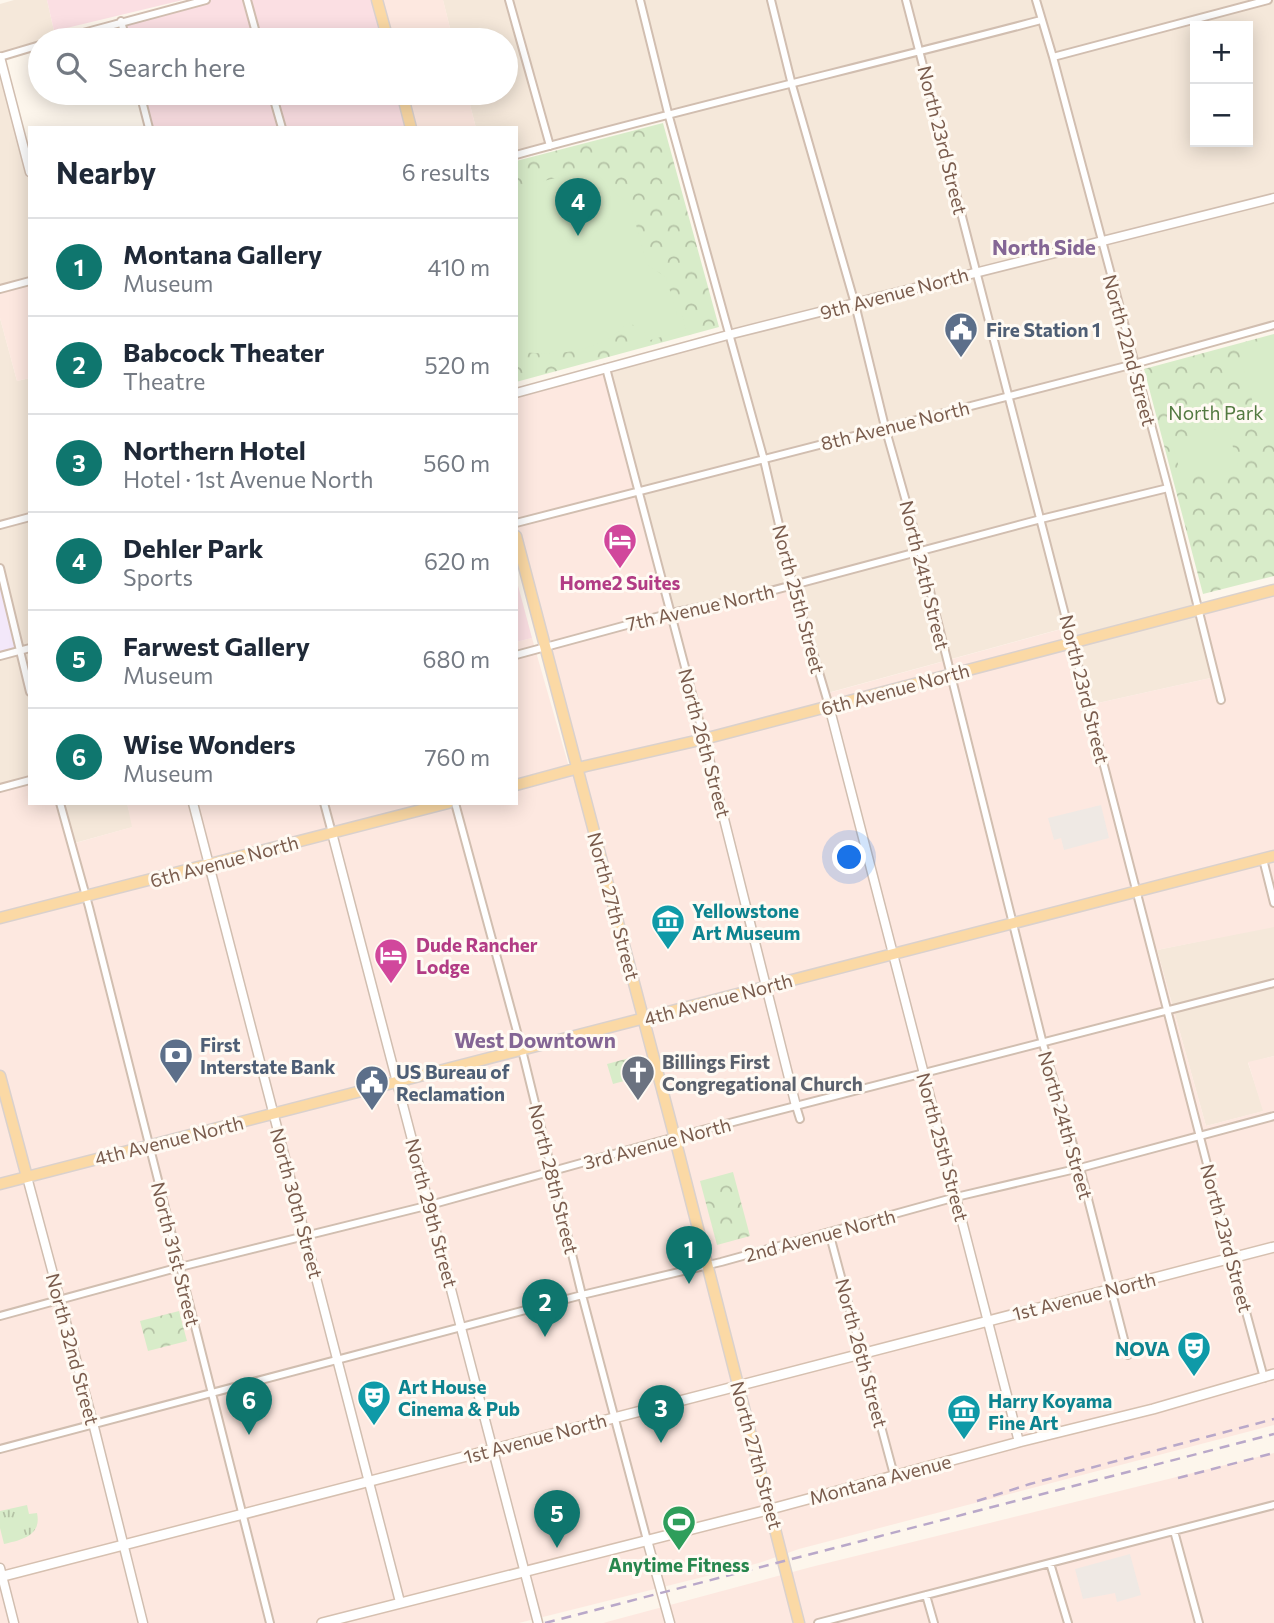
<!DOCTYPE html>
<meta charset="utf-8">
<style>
:root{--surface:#fff;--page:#f2f2f3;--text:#1f2937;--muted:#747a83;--line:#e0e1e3;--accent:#0f766e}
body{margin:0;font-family:Commissioner,sans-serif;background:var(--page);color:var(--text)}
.controls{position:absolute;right:21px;top:21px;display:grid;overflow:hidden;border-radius:0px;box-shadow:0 4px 18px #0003}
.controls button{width:63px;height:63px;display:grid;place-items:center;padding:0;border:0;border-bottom:2px solid var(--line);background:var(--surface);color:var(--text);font:35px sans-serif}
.you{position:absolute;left:850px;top:858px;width:24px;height:24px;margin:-18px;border:5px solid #fff;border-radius:50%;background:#1a73e8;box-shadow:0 0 0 10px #1a73e833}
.badge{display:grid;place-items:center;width:46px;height:46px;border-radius:50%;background:var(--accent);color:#fff;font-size:23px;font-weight:700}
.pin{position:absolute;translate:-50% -58px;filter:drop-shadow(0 2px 4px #0008)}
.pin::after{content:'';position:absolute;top:37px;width:24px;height:21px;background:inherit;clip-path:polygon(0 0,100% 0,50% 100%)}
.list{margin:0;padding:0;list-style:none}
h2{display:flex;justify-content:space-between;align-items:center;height:91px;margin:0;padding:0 28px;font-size:30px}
h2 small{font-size:23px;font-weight:400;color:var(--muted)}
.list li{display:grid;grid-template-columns:46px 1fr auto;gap:21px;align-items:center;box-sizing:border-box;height:98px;padding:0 28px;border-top:2px solid var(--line)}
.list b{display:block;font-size:26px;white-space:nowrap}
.list p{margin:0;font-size:23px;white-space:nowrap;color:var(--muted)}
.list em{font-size:23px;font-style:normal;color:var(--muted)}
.icon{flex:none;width:38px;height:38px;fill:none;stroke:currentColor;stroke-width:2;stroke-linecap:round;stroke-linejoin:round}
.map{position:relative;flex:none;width:1274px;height:1623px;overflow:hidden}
.search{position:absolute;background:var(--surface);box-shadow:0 4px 18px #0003;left:28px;top:28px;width:490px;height:77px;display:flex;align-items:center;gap:18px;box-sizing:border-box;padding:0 24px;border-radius:38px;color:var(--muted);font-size:26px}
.panel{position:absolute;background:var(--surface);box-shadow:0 4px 18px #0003;left:28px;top:126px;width:490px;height:679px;border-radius:0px}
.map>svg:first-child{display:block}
</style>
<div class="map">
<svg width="1274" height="1623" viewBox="0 0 1274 1623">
<defs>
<pattern id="grass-tufts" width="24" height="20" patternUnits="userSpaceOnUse" patternTransform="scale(1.75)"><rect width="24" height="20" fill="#d8ecc9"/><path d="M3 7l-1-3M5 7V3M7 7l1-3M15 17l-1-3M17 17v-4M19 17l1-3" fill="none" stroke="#b4c2a5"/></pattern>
<pattern id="park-crowns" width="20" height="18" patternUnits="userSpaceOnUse" patternTransform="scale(1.75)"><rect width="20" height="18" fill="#d8ecc9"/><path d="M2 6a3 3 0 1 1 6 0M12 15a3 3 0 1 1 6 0" fill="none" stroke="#b4c2a5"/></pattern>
</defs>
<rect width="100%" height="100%" fill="#fdf6ec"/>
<path fill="#f5e8da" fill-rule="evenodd" d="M14 0H47L54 31 60 39 40 40V45L0 57 30 172V281L0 289V4Z
M443 0H1274V327L1134 364 1215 677 1089 705 1068 627 820 695 671 613 606 368 728 336 669 116 516 155V128H476L467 93H506V40H453ZM1195 26H1248V142H1195Z
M0 318 17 381 30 378V780L0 788Z
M60 803H127L133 827 71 844Z
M1274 926V1056L1248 1063 1264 1111 1206 1126 1157 950Z"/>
<path fill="#fde8e0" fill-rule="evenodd" d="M377 0H443L453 40H388Z
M402 93H467L476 128H411Z
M30 281V378L17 381 0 318V289Z
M606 368 671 612 793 585 821 695 1069 627 1089 705 1215 677 1199 609 1274 591V927L1157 950 1206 1126 1263 1111 1248 1062 1274 1056V1425L799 1549 759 1563 519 1623H0V788L30 780V803H60L72 844 132 827 127 803H516V785L578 768 516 533V392ZM960 735 1013 922 1077 1160 1072 1161Z
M532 638 569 767 516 781V642Z
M1274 1453V1623H603L811 1567Z"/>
<path fill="#efe9e4" d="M1101 805 1109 838 1064 850 1061 838 1054 840 1048 818Z
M1130 1554 1141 1595 1117 1602 1115 1593 1083 1599 1075 1569Z"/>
<path fill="#f3e8fa" d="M0 568 19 651 0 656Z"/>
<path fill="#fbdfe3" d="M47 0H183L54 31Z
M206 0H377L388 40H127L121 21Z
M143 93H402L411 128H154Z
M516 578 532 638 516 642Z"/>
<path fill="url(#grass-tufts)" d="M27 1505 29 1514 37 1513C42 1536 21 1540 4 1544L0 1528V1511Z"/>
<path fill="url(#park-crowns)" d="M663 123 719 327 516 382V161Z
M1274 334V576L1203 594 1144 369Z
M637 1056 642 1076 613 1084 607 1064Z
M733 1172 750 1236 717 1245 700 1181Z
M179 1311 187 1341 148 1351 140 1321Z"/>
<path fill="#d8ecc9" d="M587 170 631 206 647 265 666 277 677 315H682L686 330 647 341 643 329 635 330 632 322C624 325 618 333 610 338 580 354 549 356 516 351V188Z
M1256 345H1274V432L1269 433 1260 429 1238 348Z
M1227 426 1238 465 1182 479 1172 441Z"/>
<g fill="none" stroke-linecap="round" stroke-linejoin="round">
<g stroke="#d1beb0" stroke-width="10">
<path id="minor" d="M247 0 258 40
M509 0 550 146
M640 0 668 113 764 460 793 585 829 706
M771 0 792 85 855 304 885 427 920 551 1043 1044 1080 1168 1128 1355
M906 0 1231 1257 1264 1378
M1036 0 1053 57 1168 488 1221 700
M121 21 126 40
M57 40 206 0
M0 57 40 45
M1053 57 1268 0
M140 93 149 128
M272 93 282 128
M516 155C691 107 866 66 1041 20
M0 289 30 281
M606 368 704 739
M516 523 1134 364 1274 325
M0 525 30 517
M0 568 30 692
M516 655 671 613 733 601 1041 519 1168 488
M0 656 30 648
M0 788 30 780
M60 803 89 907 270 1623
M324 803 332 833
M455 803 522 1050 582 1295 647 1540
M1263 859 1274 903
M796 1106 800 1119
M829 1232 894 1475
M0 1316 180 1267 430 1205 675 1137 1274 983
M0 1449 582 1295 721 1262 956 1197 1080 1168 1274 1116
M1174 1531 1199 1623
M1050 1563 1068 1623
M926 1595 934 1623
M818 1623 1274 1505"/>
</g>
<g stroke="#d1beb0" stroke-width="11">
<path id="tertiary" d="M0 57 30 172
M516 393 728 335 1274 198
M829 706 1019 1442
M704 739 796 1106
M193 803 400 1602
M332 833 538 1623
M27 1177 93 1423 143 1623
M647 1540 670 1623
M0 1568 14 1623"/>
</g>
<g stroke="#d6c0b0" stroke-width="12">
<path id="secondary" d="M0 1577 1274 1247
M322 1623 771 1509 1019 1442 1153 1409 1274 1374"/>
</g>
<g stroke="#dad1cd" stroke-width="13">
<path id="primary" d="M377 0 388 40
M402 93 411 128
M516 536 672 1127 799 1623
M516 785 586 766 704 739 1274 590
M0 918 448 803
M0 1076 27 1177
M0 1184 1274 856"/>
</g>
<use href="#minor" stroke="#fff" stroke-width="6"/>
<use href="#tertiary" stroke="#fff" stroke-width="8"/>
<use href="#secondary" stroke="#fff" stroke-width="9"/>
<use href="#primary" stroke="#fbd9a5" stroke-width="10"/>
<path stroke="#b9a8c9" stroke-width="2.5" stroke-dasharray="10 7" stroke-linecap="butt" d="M1178 1478 1274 1453
M977 1501 1030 1484 1274 1419
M545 1623 1274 1434"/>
</g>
<defs>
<g id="civic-pin" transform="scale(1.75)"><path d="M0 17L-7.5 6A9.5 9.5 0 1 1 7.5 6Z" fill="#5c6f8a" stroke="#fffaf3"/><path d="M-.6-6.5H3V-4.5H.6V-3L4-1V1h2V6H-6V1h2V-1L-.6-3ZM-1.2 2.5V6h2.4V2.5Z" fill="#fff"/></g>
<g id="hotel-pin" transform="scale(1.75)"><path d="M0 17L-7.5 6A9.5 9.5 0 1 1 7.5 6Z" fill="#d1479c" stroke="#fffaf3"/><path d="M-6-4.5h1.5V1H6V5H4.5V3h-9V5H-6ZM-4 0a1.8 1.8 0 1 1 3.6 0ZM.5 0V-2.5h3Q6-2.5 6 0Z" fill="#fff"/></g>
<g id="museum-pin" transform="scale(1.75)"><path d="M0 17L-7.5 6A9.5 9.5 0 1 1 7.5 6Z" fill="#0f9aa8" stroke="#fffaf3"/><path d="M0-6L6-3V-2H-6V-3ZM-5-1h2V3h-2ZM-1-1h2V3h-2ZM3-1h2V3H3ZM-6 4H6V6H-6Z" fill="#fff"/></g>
<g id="bank-pin" transform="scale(1.75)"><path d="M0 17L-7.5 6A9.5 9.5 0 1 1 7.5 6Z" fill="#5c6f8a" stroke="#fffaf3"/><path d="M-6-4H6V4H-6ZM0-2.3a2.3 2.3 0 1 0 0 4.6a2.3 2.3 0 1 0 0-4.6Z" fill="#fff"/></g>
<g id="church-pin" transform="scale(1.75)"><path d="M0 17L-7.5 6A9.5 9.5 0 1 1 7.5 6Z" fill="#6b7280" stroke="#fffaf3"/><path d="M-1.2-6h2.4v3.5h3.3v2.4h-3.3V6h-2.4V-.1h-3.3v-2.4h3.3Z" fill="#fff"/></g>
<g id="theatre-pin" transform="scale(1.75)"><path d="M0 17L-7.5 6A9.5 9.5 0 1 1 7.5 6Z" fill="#0f9aa8" stroke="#fffaf3"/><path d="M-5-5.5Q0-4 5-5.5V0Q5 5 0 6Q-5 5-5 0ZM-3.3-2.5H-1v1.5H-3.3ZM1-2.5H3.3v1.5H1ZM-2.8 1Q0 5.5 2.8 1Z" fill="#fff"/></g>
<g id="stadium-pin" transform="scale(1.75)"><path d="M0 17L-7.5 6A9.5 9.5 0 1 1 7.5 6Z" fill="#2e9e5b" stroke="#fffaf3"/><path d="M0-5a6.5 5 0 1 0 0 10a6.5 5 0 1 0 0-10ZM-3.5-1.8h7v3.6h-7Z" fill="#fff"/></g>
</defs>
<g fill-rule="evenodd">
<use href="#civic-pin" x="961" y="329"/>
<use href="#hotel-pin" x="620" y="540"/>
<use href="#museum-pin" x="668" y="921"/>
<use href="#hotel-pin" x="391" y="955"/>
<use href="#bank-pin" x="176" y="1055"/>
<use href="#church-pin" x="638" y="1072"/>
<use href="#civic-pin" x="372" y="1082"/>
<use href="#theatre-pin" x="1194" y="1348"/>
<use href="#theatre-pin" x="374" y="1397"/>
<use href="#museum-pin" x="964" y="1411"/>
<use href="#stadium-pin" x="679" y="1522"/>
</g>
<g text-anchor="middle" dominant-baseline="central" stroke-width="6" stroke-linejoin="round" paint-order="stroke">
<g font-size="19" fill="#7a5c4d" stroke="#fffaf3">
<text transform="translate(943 140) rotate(76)">North 23rd Street</text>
<text transform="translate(894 293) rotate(-15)">9th Avenue North</text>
<text transform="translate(1130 350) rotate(75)">North 22nd Street</text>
<text transform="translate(895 425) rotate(-14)">8th Avenue North</text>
<text transform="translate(925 575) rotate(76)">North 24th Street</text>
<text transform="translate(799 599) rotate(75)">North 25th Street</text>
<text transform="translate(700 607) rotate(-13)">7th Avenue North</text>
<text transform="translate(895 689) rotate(-15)">6th Avenue North</text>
<text transform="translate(1085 689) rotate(76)">North 23rd Street</text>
<text transform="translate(705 743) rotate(75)">North 26th Street</text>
<text transform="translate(224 861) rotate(-15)">6th Avenue North</text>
<text transform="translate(614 906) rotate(75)">North 27th Street</text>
<text transform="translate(718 999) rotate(-15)">4th Avenue North</text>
<text transform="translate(1066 1125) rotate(74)">North 24th Street</text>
<text transform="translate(169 1140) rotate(-14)">4th Avenue North</text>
<text transform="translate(657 1143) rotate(-15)">3rd Avenue North</text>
<text transform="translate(943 1147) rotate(75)">North 25th Street</text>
<text transform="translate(554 1179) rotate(76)">North 28th Street</text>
<text transform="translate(297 1203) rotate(75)">North 30th Street</text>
<text transform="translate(432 1213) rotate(75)">North 29th Street</text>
<text transform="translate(820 1235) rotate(-15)">2nd Avenue North</text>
<text transform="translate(1227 1238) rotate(75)">North 23rd Street</text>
<text transform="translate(176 1254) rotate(76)">North 31st Street</text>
<text transform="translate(1084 1296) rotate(-14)">1st Avenue North</text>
<text transform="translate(73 1349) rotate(75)">North 32nd Street</text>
<text transform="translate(862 1353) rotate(75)">North 26th Street</text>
<text transform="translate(535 1438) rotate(-15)">1st Avenue North</text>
<text transform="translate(757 1455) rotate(75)">North 27th Street</text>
<text transform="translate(880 1479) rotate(-15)">Montana Avenue</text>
</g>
<g font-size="19" font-weight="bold" fill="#4e5e75" stroke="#fffaf3" text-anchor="start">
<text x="986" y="329">Fire Station 1</text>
<text x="200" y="1044">First<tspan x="200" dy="22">Interstate Bank</tspan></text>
<text x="396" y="1071">US Bureau of<tspan x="396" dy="22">Reclamation</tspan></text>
</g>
<g font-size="19" fill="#537a41" stroke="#fffaf3">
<text x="1216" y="412">North Park</text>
</g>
<g font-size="19" font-weight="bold" fill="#b23c85" stroke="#fffaf3">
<text x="620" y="582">Home2 Suites</text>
<text x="416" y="944" text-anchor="start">Dude Rancher<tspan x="416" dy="22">Lodge</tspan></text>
</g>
<g font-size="19" font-weight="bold" fill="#0d838f" stroke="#fffaf3" text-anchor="start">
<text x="692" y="910">Yellowstone<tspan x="692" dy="22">Art Museum</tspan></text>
<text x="1170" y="1348" text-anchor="end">NOVA</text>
<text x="398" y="1386">Art House<tspan x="398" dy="22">Cinema &amp; Pub</tspan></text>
<text x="988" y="1400">Harry Koyama<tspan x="988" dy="22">Fine Art</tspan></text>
</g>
<g font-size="19" font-weight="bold" fill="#5b616d" stroke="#fffaf3" text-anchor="start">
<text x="662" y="1061">Billings First<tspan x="662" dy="22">Congregational Church</tspan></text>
</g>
<g font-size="19" font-weight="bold" fill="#27864d" stroke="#fffaf3">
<text x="679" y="1564">Anytime Fitness</text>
</g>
<g font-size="21" font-weight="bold" fill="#846695" stroke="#fffaf3">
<text x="1044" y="246">North Side</text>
<text x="535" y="1039">West Downtown</text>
</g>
</g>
</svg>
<div class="controls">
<button>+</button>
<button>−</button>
</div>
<div class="you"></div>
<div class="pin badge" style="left:689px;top:1284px">1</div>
<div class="pin badge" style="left:545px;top:1337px">2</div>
<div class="pin badge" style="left:661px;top:1443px">3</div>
<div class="pin badge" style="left:578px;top:236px">4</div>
<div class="pin badge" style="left:557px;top:1548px">5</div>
<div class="pin badge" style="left:249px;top:1435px">6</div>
<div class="search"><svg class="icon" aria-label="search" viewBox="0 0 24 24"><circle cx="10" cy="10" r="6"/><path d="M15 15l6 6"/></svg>Search here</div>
<section class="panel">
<h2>Nearby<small>6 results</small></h2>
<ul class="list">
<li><span class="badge">1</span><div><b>Montana Gallery</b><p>Museum</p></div><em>410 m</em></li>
<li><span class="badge">2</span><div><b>Babcock Theater</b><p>Theatre</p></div><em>520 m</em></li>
<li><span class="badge">3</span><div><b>Northern Hotel</b><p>Hotel · 1st Avenue North</p></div><em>560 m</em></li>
<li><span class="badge">4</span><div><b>Dehler Park</b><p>Sports</p></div><em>620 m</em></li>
<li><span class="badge">5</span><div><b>Farwest Gallery</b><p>Museum</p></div><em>680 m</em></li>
<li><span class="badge">6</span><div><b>Wise Wonders</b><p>Museum</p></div><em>760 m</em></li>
</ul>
</section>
</div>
